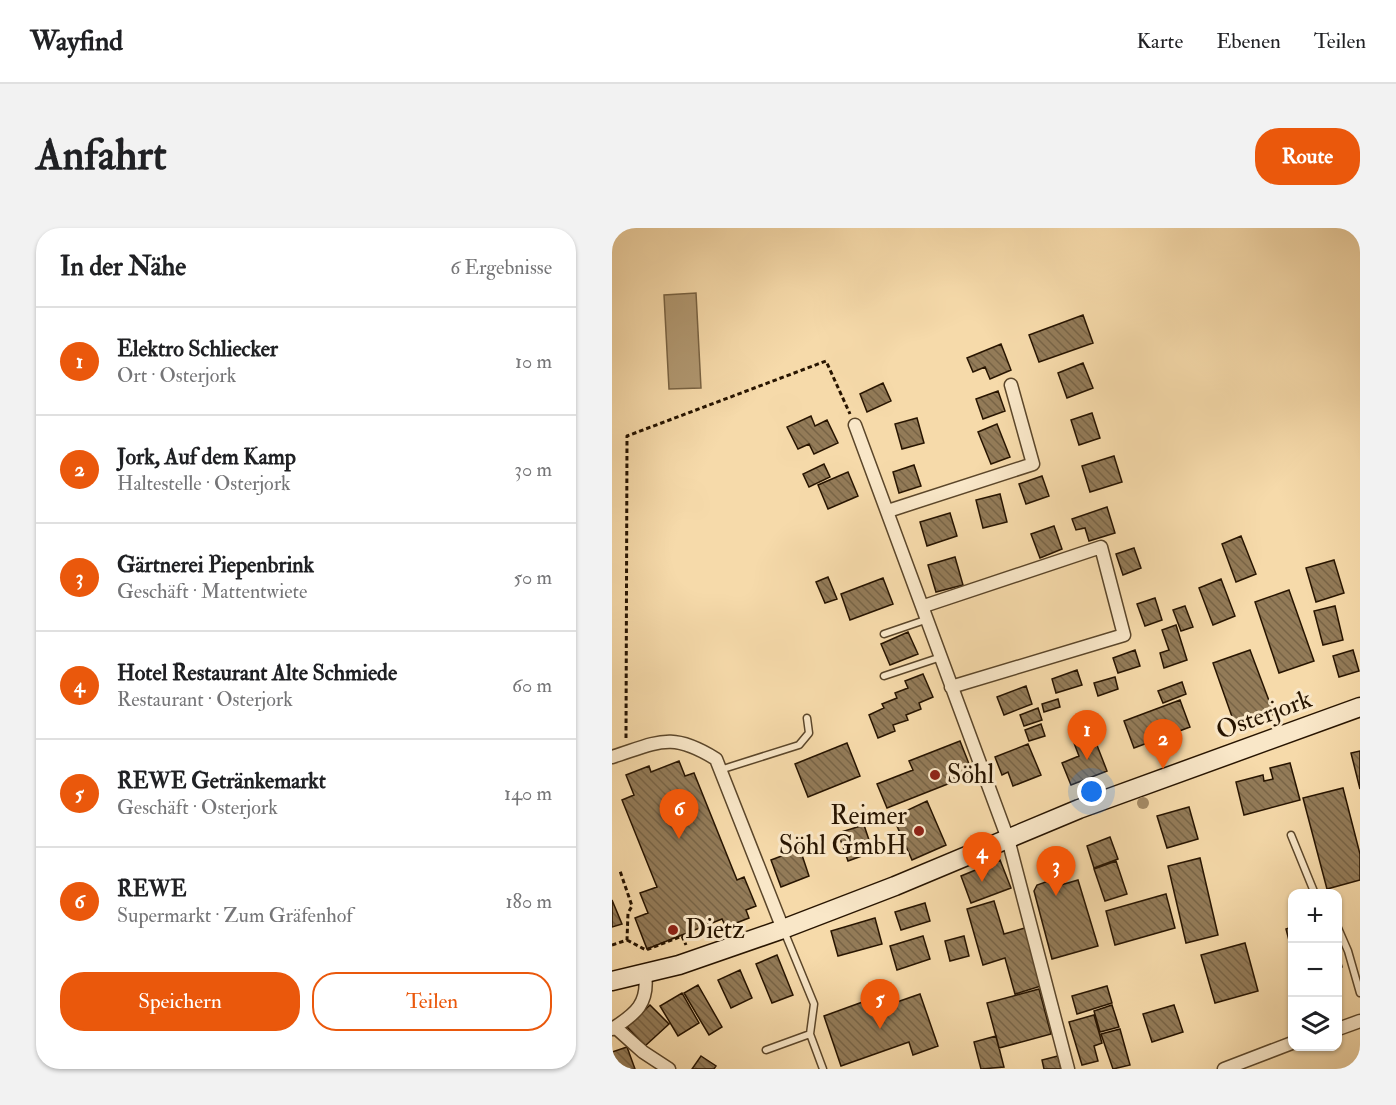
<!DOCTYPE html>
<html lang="de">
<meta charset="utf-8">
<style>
:root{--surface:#fff;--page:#f2f2f2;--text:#202124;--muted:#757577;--line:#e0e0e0;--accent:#ea580c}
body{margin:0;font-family:"IM FELL Double Pica",serif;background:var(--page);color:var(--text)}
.controls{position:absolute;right:18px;bottom:18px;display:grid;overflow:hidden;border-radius:12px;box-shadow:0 2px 4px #0004}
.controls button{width:54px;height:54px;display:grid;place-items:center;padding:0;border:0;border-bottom:2px solid var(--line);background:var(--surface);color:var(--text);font:30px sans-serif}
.you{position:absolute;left:480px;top:564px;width:21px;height:21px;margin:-15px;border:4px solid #fff;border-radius:50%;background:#1a73e8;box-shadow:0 0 0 9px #1a73e833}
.badge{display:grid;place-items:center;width:39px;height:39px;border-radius:50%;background:var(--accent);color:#fff;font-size:20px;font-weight:700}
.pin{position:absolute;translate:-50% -50px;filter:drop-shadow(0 2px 3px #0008)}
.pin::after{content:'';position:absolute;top:32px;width:21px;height:18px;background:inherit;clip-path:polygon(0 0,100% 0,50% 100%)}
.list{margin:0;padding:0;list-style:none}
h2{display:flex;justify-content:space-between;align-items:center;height:78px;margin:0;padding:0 24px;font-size:26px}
h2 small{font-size:20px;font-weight:400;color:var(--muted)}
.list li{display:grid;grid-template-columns:39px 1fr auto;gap:18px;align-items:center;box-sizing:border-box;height:108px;padding:0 24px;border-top:2px solid var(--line)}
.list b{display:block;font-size:22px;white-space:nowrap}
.list p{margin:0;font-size:20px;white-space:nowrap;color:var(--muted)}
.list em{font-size:20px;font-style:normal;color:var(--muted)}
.actions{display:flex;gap:12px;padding:18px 24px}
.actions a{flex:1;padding:14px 0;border:2px solid var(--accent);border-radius:24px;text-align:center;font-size:21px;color:var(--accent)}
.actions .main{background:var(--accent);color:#fff}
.icon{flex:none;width:33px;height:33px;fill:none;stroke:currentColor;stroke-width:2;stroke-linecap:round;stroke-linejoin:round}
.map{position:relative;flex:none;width:748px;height:841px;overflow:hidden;border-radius:24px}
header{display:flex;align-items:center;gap:36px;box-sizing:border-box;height:84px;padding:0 30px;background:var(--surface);border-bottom:2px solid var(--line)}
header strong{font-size:28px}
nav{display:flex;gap:33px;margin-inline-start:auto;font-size:21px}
.intro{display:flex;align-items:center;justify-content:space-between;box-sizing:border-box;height:144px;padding:0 36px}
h1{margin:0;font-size:42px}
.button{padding:15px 27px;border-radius:24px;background:var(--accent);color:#fff;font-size:21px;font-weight:700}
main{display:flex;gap:36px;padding:0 36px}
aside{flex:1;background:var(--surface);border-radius:24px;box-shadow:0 2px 4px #0004}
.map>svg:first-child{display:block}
</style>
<header>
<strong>Wayfind</strong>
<nav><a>Karte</a><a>Ebenen</a><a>Teilen</a></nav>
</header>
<div class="intro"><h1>Anfahrt</h1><a class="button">Route</a></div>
<main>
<aside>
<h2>In der Nähe<small>6 Ergebnisse</small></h2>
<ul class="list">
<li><span class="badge">1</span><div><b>Elektro Schliecker</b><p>Ort · Osterjork</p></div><em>10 m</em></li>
<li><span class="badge">2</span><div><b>Jork, Auf dem Kamp</b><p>Haltestelle · Osterjork</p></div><em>30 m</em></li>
<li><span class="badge">3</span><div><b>Gärtnerei Piepenbrink</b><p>Geschäft · Mattentwiete</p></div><em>50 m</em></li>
<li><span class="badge">4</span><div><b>Hotel Restaurant Alte Schmiede</b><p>Restaurant · Osterjork</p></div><em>60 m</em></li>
<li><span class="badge">5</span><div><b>REWE Getränkemarkt</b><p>Geschäft · Osterjork</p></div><em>140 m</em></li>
<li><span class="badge">6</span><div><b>REWE</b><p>Supermarkt · Zum Gräfenhof</p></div><em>180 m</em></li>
</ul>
<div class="actions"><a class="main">Speichern</a><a>Teilen</a></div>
</aside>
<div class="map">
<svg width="748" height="841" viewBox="0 0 748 841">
<defs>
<pattern id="building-back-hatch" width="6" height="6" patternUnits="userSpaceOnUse" patternTransform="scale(1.5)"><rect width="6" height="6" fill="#937b58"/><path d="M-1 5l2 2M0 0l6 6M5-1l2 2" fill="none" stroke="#786446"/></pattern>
</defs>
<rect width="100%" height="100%" fill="#f6daaa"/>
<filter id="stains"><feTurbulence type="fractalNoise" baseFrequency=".00333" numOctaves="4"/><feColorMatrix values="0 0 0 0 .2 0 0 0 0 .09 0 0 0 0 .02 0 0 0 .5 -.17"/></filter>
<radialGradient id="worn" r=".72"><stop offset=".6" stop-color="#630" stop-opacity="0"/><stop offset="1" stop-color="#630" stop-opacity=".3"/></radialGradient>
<path fill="#b09770" stroke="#796343" stroke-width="1.5" d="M84 65 89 160 57 161 52 67Z"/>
<path fill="url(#building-back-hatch)" stroke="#271400" stroke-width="1.5" d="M471 87 481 115 427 134 417 107Z
M389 116 399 142 378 151 373 139 361 144 355 130Z
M471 135 481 160 455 170 446 145Z
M271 155 279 173 255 184 248 166Z
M386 163 393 183 371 191 364 171Z
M480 185 488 210 467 217 459 192Z
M199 188 203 198 215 192 226 215 202 226 197 216 186 221 175 199Z
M305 190 312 215 290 221 283 196Z
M385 196 398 229 379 236 366 204Z
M502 228 510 254 478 264 470 238Z
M212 236 218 249 197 259 191 246Z
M302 237 309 258 287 265 281 244Z
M236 244 246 268 216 281 206 257Z
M430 248 437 268 414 276 407 256Z
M388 266 395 294 371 300 364 272Z
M495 279 503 305 477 313 473 300 464 302 460 291Z
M338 285 345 308 315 318 308 294Z
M442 298 450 321 428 330 419 306Z
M629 308 644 346 624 354 610 316Z
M522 320 529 340 511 347 504 326Z
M343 329 351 357 324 364 316 337Z
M722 332 732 365 704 374 694 340Z
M216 349 225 371 213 375 204 354Z
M271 350 281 376 238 392 229 366Z
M609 351 623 388 601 397 587 360Z
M677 362 702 433 667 445 643 374Z
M543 370 550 392 533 398 525 376Z
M573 378 581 399 569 403 561 382Z
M723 378 731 412 711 417 702 383Z
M564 397 575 432 552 440 548 425 557 422 550 402Z
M296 404 306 426 278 437 269 416Z
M523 422 528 438 506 445 501 430Z
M638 422 662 486 624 500 601 435Z
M741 422 747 443 727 449 721 428Z
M465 442 470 457 444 465 440 451Z
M311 446 321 469 307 475 309 481 294 487 296 492 281 497 283 503 266 510 257 487 272 480 270 476 285 470 283 465 296 460 293 453Z
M503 449 506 461 486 468 482 455Z
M570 454 574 466 551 475 546 463Z
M414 458 420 476 392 487 385 469Z
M446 471 448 479 432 484 430 476Z
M568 472 578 499 522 520 512 493Z
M426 480 430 492 412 498 408 487Z
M429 496 433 508 417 513 413 502Z
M481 507 495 543 459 557 450 535 467 528 462 515Z
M348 513 361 546 275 580 265 556 301 542 297 533Z
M235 515 248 548 196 569 183 536Z
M416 516 429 547 401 558 396 544 390 547 383 529Z
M748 523V561L739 525Z
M67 533 73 548 82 545 125 652 132 649 144 678 134 682 137 690 114 699 110 691 35 721 23 690 36 685 28 665 45 659 10 572 22 567 14 547 37 538 39 544Z
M678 535 688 572 632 587 624 554 651 547 652 553 661 551 658 540Z
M731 560 748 626V652L715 661 691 570Z
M315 573 334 617 300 632 281 589Z
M577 579 586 611 555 620 545 588Z
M252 597 261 624 236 633 226 605Z
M498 609 506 631 482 640 475 618Z
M188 621 197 648 169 659 159 632Z
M588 630 606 707 574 715 556 638Z
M388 632 399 660 359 675 349 648Z
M504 633 515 666 493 673 482 641Z
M442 651 449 657 466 652 486 718 440 731 422 663 425 657Z
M554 666 563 700 503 717 494 683Z
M0 672 10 696 0 699Z
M382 673 392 706 413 700 429 758 403 766 393 730 371 737 355 681Z
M313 675 318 693 289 702 283 684Z
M263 690 270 716 226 728 219 703Z
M680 699V724L674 701Z
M311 708 318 731 285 742 278 718Z
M352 708 357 728 338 733 333 713Z
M633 715 646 763 603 775 589 727Z
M726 722 730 739 726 740Z
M165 727 181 767 160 775 144 736Z
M128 742 140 770 119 780 106 752Z
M86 757 110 799 97 807 72 765Z
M495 758 500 775 465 786 460 768Z
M427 761 439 806 387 820 375 775Z
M70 765 87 795 66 808 48 778Z
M308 766 326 818 301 827 297 814 229 838 212 788 256 772 259 783Z
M38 777 57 796 33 818 15 799Z
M500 777 507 799 488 804 482 783Z
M562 777 571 804 540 814 531 786Z
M482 787 490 815 482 818 486 833 470 837 457 794Z
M508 801 518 837 501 841 489 806Z
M384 808 392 839 369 841 362 814Z
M15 819 23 841H0V824Z
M89 828 104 838 102 841H80Z
M446 828 449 841H432L430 832Z"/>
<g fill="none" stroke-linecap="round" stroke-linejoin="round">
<g stroke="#5b462a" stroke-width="9">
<path id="lane" d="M272 406 316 391
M272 448 329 429
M108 542 187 517 197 505 195 490
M679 607 703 666
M726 700 736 723 748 765
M172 703 202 776 198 806 211 841
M154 822 198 806"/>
</g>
<g stroke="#5b462a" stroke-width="15">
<path id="street" d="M243 197 396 611 456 841
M276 283 421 236 399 157
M312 378 489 319 512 407 339 459
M0 529C47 514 59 503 104 531L171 701
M3 799 31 824 57 841
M0 801C24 786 37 775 33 746
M726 801 748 793
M612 841 680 815"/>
</g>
<g stroke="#271400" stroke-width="21">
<path id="secondary" d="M0 753 67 737 171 701 283 658 467 581 748 479"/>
</g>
<path stroke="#271400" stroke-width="3" stroke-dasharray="4.5 3" stroke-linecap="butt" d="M14 510 15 208 214 133 238 186
M15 712 34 722 70 708 74 717
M0 717 15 712 16 685 20 678 8 643"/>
<use href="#lane" stroke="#f9e7c8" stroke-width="6"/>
<use href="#street" stroke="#f9e7c8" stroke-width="12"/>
<use href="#secondary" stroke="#f9e7c8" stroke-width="18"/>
</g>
<circle fill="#a58c67" cx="531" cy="575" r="6"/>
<g fill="#8f2418" stroke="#f9e7c8" stroke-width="2">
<circle cx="323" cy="547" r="6"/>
<circle cx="307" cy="603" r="6"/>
<circle cx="61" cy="702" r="6"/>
</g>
<g text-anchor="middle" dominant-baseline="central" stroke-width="6" stroke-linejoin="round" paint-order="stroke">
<g font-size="26" fill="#271400" stroke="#f9e7c8">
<text transform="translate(652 487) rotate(-20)">Osterjork</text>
</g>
<g font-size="26" fill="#271400" stroke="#f9e7c8" text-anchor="start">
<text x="335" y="547">Söhl</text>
<text x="295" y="588" text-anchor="end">Reimer<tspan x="295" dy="30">Söhl GmbH</tspan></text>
<text x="73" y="702">Dietz</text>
</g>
</g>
<rect width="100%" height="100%" filter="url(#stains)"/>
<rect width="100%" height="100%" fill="url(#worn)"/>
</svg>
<div class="controls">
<button>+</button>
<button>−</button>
<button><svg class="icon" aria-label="layers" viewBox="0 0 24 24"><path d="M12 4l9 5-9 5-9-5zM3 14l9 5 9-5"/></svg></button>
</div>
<div class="you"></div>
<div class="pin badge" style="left:475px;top:532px">1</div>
<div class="pin badge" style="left:551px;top:541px">2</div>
<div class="pin badge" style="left:444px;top:668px">3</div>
<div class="pin badge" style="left:370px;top:654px">4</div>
<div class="pin badge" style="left:268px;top:801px">5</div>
<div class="pin badge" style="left:67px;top:611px">6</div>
</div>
</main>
